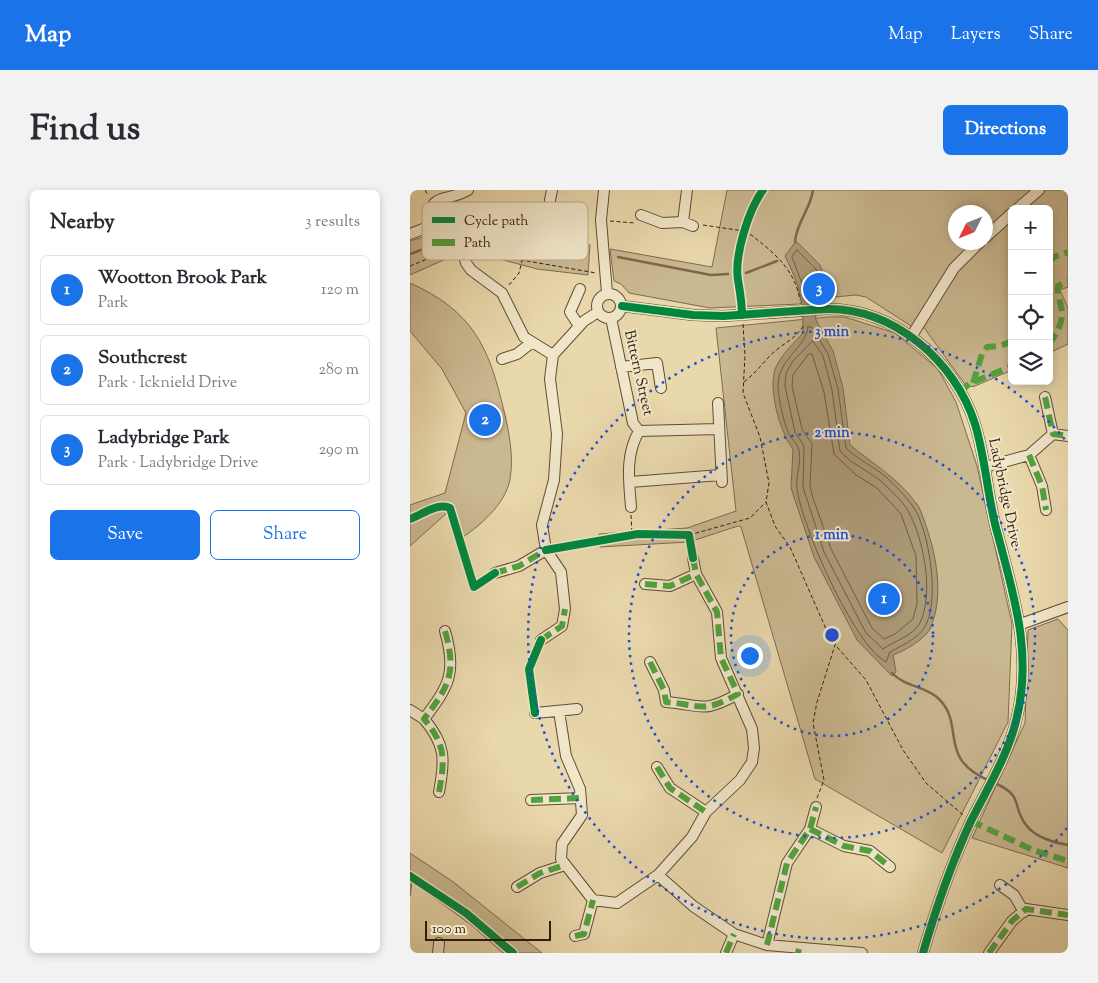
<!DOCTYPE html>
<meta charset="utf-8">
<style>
:root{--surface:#fff;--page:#f2f2f3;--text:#2b2b33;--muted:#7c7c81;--line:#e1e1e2;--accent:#1a73e8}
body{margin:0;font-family:"Sorts Mill Goudy",serif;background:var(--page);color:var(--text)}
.controls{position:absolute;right:15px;top:15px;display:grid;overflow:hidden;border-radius:8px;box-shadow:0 2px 8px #0003}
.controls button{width:45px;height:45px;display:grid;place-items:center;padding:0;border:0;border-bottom:1px solid var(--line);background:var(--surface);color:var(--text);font:25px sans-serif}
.compass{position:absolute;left:538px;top:15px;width:45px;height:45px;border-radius:50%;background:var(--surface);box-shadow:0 2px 8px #0003;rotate:227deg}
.scale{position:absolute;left:15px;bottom:12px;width:126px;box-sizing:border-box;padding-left:5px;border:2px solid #321e0e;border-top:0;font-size:14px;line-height:18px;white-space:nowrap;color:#321e0e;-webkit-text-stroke:4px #f1e6c9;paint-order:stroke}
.you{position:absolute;left:339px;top:465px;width:18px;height:18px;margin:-12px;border:4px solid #fff;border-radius:50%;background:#1a73e8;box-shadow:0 0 0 8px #1a73e833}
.badge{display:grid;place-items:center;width:32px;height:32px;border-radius:50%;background:var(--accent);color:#fff;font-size:16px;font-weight:700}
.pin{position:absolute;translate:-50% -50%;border:2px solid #fff;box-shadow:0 1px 5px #0006}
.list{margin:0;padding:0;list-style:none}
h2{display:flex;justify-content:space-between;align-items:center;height:65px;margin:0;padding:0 20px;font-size:21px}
h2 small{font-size:16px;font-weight:400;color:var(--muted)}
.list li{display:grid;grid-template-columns:32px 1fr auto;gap:15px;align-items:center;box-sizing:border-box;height:70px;margin:0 10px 10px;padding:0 10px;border:1px solid var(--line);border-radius:8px}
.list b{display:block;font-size:19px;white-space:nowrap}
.list p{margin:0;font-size:16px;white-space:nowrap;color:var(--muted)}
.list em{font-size:16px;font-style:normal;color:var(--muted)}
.actions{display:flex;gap:10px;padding:15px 20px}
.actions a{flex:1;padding:11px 0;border:1px solid var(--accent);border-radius:8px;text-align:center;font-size:18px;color:var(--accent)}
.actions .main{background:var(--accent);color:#fff}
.icon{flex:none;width:28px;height:28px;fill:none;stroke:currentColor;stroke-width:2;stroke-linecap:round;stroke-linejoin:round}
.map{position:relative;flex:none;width:658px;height:763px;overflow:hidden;border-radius:8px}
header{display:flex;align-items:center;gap:30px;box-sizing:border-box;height:70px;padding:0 25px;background:var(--accent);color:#fff}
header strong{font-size:24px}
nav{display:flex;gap:28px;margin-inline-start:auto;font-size:18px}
.intro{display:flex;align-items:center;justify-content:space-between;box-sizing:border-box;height:120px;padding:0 30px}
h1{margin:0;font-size:35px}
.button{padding:12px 22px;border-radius:8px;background:var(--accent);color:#fff;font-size:18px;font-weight:700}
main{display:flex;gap:30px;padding:0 30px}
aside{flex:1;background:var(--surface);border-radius:8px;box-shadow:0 2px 8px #0003}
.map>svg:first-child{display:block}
</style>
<header>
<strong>Map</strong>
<nav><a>Map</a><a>Layers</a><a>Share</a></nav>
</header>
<div class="intro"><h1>Find us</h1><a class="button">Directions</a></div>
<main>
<aside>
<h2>Nearby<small>3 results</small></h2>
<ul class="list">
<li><span class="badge">1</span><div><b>Wootton Brook Park</b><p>Park</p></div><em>120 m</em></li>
<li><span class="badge">2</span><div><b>Southcrest</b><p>Park · Icknield Drive</p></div><em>280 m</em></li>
<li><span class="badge">3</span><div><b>Ladybridge Park</b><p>Park · Ladybridge Drive</p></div><em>290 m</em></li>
</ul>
<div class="actions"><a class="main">Save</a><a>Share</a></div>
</aside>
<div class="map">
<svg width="658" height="763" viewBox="0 0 658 763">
<rect width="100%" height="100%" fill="#e9d8ac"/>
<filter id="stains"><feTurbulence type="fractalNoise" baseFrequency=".004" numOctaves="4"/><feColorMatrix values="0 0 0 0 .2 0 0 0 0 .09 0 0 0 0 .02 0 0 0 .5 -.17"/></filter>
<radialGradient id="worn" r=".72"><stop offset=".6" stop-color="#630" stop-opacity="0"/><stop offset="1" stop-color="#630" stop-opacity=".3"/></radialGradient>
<path fill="#cab891" stroke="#7e6b50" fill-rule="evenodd" d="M317 0H658V97L650 100 658 118V154L639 163V19H602V180L565 196 557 197 512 135 501 136 456 107 446 105 404 109 389 114 300 118 219 103 211 94 204 91 200 59 302 77ZM546 22H576V52H546Z
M68 36 180 55 178 85 127 79 56 60 0 85V51L47 37Z
M0 93C63 121 79 157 94 221 99 242 104 267 100 289 96 314 68 338 47 351L38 322 0 356V315L35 303 56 223 32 179 0 141Z
M418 127H435L485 143 528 179 546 212 567 276 602 434 598 532 532 663 405 589 331 337 328 336 279 352 190 357 189 344 277 338 326 321 306 138Z
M648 429 658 440V678L562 648 615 533 618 440Z
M0 663 42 691 132 763H93L60 734 2 692 0 706Z"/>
<path fill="#ab9976" stroke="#7b684c" d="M386 51 410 75 414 85 404 109 406 130 423 161 433 198 440 255C463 274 488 288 506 313 510 317 512 325 514 330 526 363 535 405 520 439 514 450 494 461 483 465L486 482 482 486 447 450 404 367 381 298 383 259C370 243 357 197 366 177 372 164 383 154 393 143 393 109 390 97 375 66Z"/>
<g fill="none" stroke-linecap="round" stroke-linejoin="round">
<path stroke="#6e5c42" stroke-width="1" d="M387 60 405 78 409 85 399 105 396 104 382 67Z
M398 137H402L418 164 428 199 436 258C448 270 463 276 476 287 485 295 495 306 502 315 519 337 531 413 514 438 507 449 491 456 480 462L476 472C444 455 391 335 387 298 385 286 393 269 388 257 386 252 381 249 379 244 373 231 369 211 368 196 368 168 395 160 398 137Z
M403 151 413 166 422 200 430 261C442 275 460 281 473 293 481 301 493 311 498 321 514 349 524 403 510 433 503 446 484 451 473 459L456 443 414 362 393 297 394 256 385 242 375 196 376 183 383 171Z
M399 164H402L414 202 424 264 446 285 467 298 491 324 506 366 507 413 503 429 485 444 474 449 462 438 421 359 403 308 400 296 402 254 392 239 382 196 383 185Z"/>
<path stroke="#7b684c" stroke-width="2.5" d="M385 52C386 33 401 18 403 0
M0 64 53 44 173 61
M208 67 301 85 318 84
M336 83 367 71
M482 483C495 497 516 496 529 509 556 536 526 568 580 591
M585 593C615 607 601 615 616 635 625 647 644 653 658 655"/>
<g stroke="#604c36" stroke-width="12">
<path id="minor" d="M194 0 191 30 197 103
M140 10 142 0
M607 19 629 0
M231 25 252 33 273 32 277 0
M273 32 283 36
M0 44 18 37C19 0 34 14 58 0
M576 47 602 23
M54 65 56 73 61 80 92 103 114 147 143 165
M187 116a12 12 0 1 1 24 0a12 12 0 1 1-24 0Z
M212 116 283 125 313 126 389 121
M416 119C484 118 545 171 565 234 575 267 577 301 585 334 602 400 624 462 606 531 597 567 577 599 561 631 541 674 526 718 513 763
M201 128 223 233 229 241C215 265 219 291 221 317
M169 136 160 122 170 99
M501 147 544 78 570 52
M92 169 107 164 121 153
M211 177 247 173 251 198
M635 207 643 244
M308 213 312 292
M229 241 309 239
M643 244 658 246
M619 265 632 296 636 320
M575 277 619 265 643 244
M220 292 311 285
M85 383 109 376 136 360
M235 394 260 396 286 384
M611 434 658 417
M131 450 152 436 155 419 151 382 136 360 132 335 144 290 147 244 140 189 143 165 174 131 188 122
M240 472 254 500 256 512C293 515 292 524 328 504
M0 520 14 529
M149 521 156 566 170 599 172 625 152 654 151 669 183 710 207 713 248 685 282 647 296 622 330 590 342 572 344 558 342 539 311 468 307 422 286 384 283 368
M125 523 167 519
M247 577 260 598 296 622
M29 602C35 570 36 555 14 529 39 496 47 483 35 441
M121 610 171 608
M400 639 434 656 460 661 480 677
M248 685 283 716 324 744 357 755 452 763
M590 695 604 705 614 722
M107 697 130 683 155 675
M165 746 174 744 183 710
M357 755 377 673 400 639 406 617
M28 763 29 753
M316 763 324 744
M579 763 602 731 616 719 658 725"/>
</g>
<path stroke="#321e0e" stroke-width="1" stroke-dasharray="4 2.5" stroke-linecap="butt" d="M15 0 18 5
M200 31 225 33
M293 35 334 41
M335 40C360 60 384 76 390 110
M0 76 54 54 77 64 186 83
M99 95 109 83 112 71
M333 134 335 165 333 203 350 247 359 293 356 312 365 336 380 357 416 439 427 457 456 490 493 560 516 593 553 625
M334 192C346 183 354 171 365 161 376 152 386 148 394 135
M221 325 222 345
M279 345 340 328 356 312
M407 608 414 590 403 533 407 512 425 455"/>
<use href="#minor" stroke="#f1e6c9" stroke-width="10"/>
<g stroke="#604c36" stroke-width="12" stroke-linecap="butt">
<path id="minor-bridge" d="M389 121 416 119"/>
</g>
<use href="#minor-bridge" stroke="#f1e6c9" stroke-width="10"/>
<path stroke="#52a23e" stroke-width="6" stroke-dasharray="12 6" stroke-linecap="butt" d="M639 72 644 67 658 62
M639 154C645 146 652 135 652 124 652 114 647 107 648 96L658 91
M563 193 572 164 577 157 590 156 602 151
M550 202 559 194 602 176
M635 207 643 244 658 246
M619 265 632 296 636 320
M85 383 109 376 136 360
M235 394 260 396 286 384
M131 450 152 436 155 419
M240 472 254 500 256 512C293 515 292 524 328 504L311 468 307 422 286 384 283 368
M247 577 260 598 296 622
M29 602C35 570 36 555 14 529 39 496 47 483 35 441
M121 610 171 608
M561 631 623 660 658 671
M400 639 434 656 460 661 480 677
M107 697 130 683 155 675
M165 746 174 744 183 710
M357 755 377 673 400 639 406 617
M316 763 324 744
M388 763 389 759
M579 763 602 731 616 719 658 725"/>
<g stroke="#f1e6c9" stroke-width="11">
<path id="cycleway" d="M212 116 283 125 313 126 416 119C484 118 545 171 565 234 575 267 577 301 585 334 602 400 624 462 606 531 597 567 577 599 561 631 541 674 526 718 513 763
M332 125C332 112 330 102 328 90 324 65 339 19 353 0
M0 329C11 325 29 312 40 318L64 397 85 383
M136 360 228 344 279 345 283 368
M125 523 119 479 131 450
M0 686 56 723 103 763"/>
</g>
<use href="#cycleway" stroke="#00873e" stroke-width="8"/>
</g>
<g fill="none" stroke="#1d4ed8" stroke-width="2.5" stroke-dasharray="2.5 5">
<circle cx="422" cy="445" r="101"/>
<circle cx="422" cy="445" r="203"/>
<path d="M657 638A304 304 0 1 1 657 252"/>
</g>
<g text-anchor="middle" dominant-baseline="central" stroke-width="4" stroke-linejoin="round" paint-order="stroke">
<g font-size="15" fill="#321e0e" stroke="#f1e6c9">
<text transform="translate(228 183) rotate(77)">Bittern Street</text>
<text transform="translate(594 303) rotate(78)">Ladybridge Drive</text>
</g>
</g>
<rect x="12" y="12" width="166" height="58" rx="8" fill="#f1e6c9" stroke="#b8aa91" stroke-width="1"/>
<rect x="22" y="27" width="23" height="6" fill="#00873e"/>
<rect x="22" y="49" width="23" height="7" fill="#52a23e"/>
<g font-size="14" fill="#321e0e">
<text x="54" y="35">Cycle path</text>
<text x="54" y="57">Path</text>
</g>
<circle cx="422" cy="445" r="8" fill="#1d4ed8" stroke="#f1e6c9" stroke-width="2.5"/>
<g font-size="15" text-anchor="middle" font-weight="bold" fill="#1d4ed8" stroke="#f1e6c9" stroke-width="4" stroke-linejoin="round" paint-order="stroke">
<text x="422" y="146">3 min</text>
<text x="422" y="247">2 min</text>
<text x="422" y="349">1 min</text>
</g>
<rect width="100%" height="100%" filter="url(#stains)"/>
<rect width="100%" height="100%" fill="url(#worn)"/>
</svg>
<div class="controls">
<button>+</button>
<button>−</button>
<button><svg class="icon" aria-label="locate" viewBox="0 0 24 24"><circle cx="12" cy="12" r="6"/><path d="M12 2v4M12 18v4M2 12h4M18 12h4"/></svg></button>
<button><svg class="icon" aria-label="layers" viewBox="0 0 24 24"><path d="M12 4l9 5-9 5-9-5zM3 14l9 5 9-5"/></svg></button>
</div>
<svg class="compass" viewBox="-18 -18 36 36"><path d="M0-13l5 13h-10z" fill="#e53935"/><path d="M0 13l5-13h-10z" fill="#7c7c81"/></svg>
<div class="scale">100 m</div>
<div class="you"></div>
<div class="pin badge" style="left:474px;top:409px">1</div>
<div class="pin badge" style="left:75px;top:230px">2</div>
<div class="pin badge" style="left:409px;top:99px">3</div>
</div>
</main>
